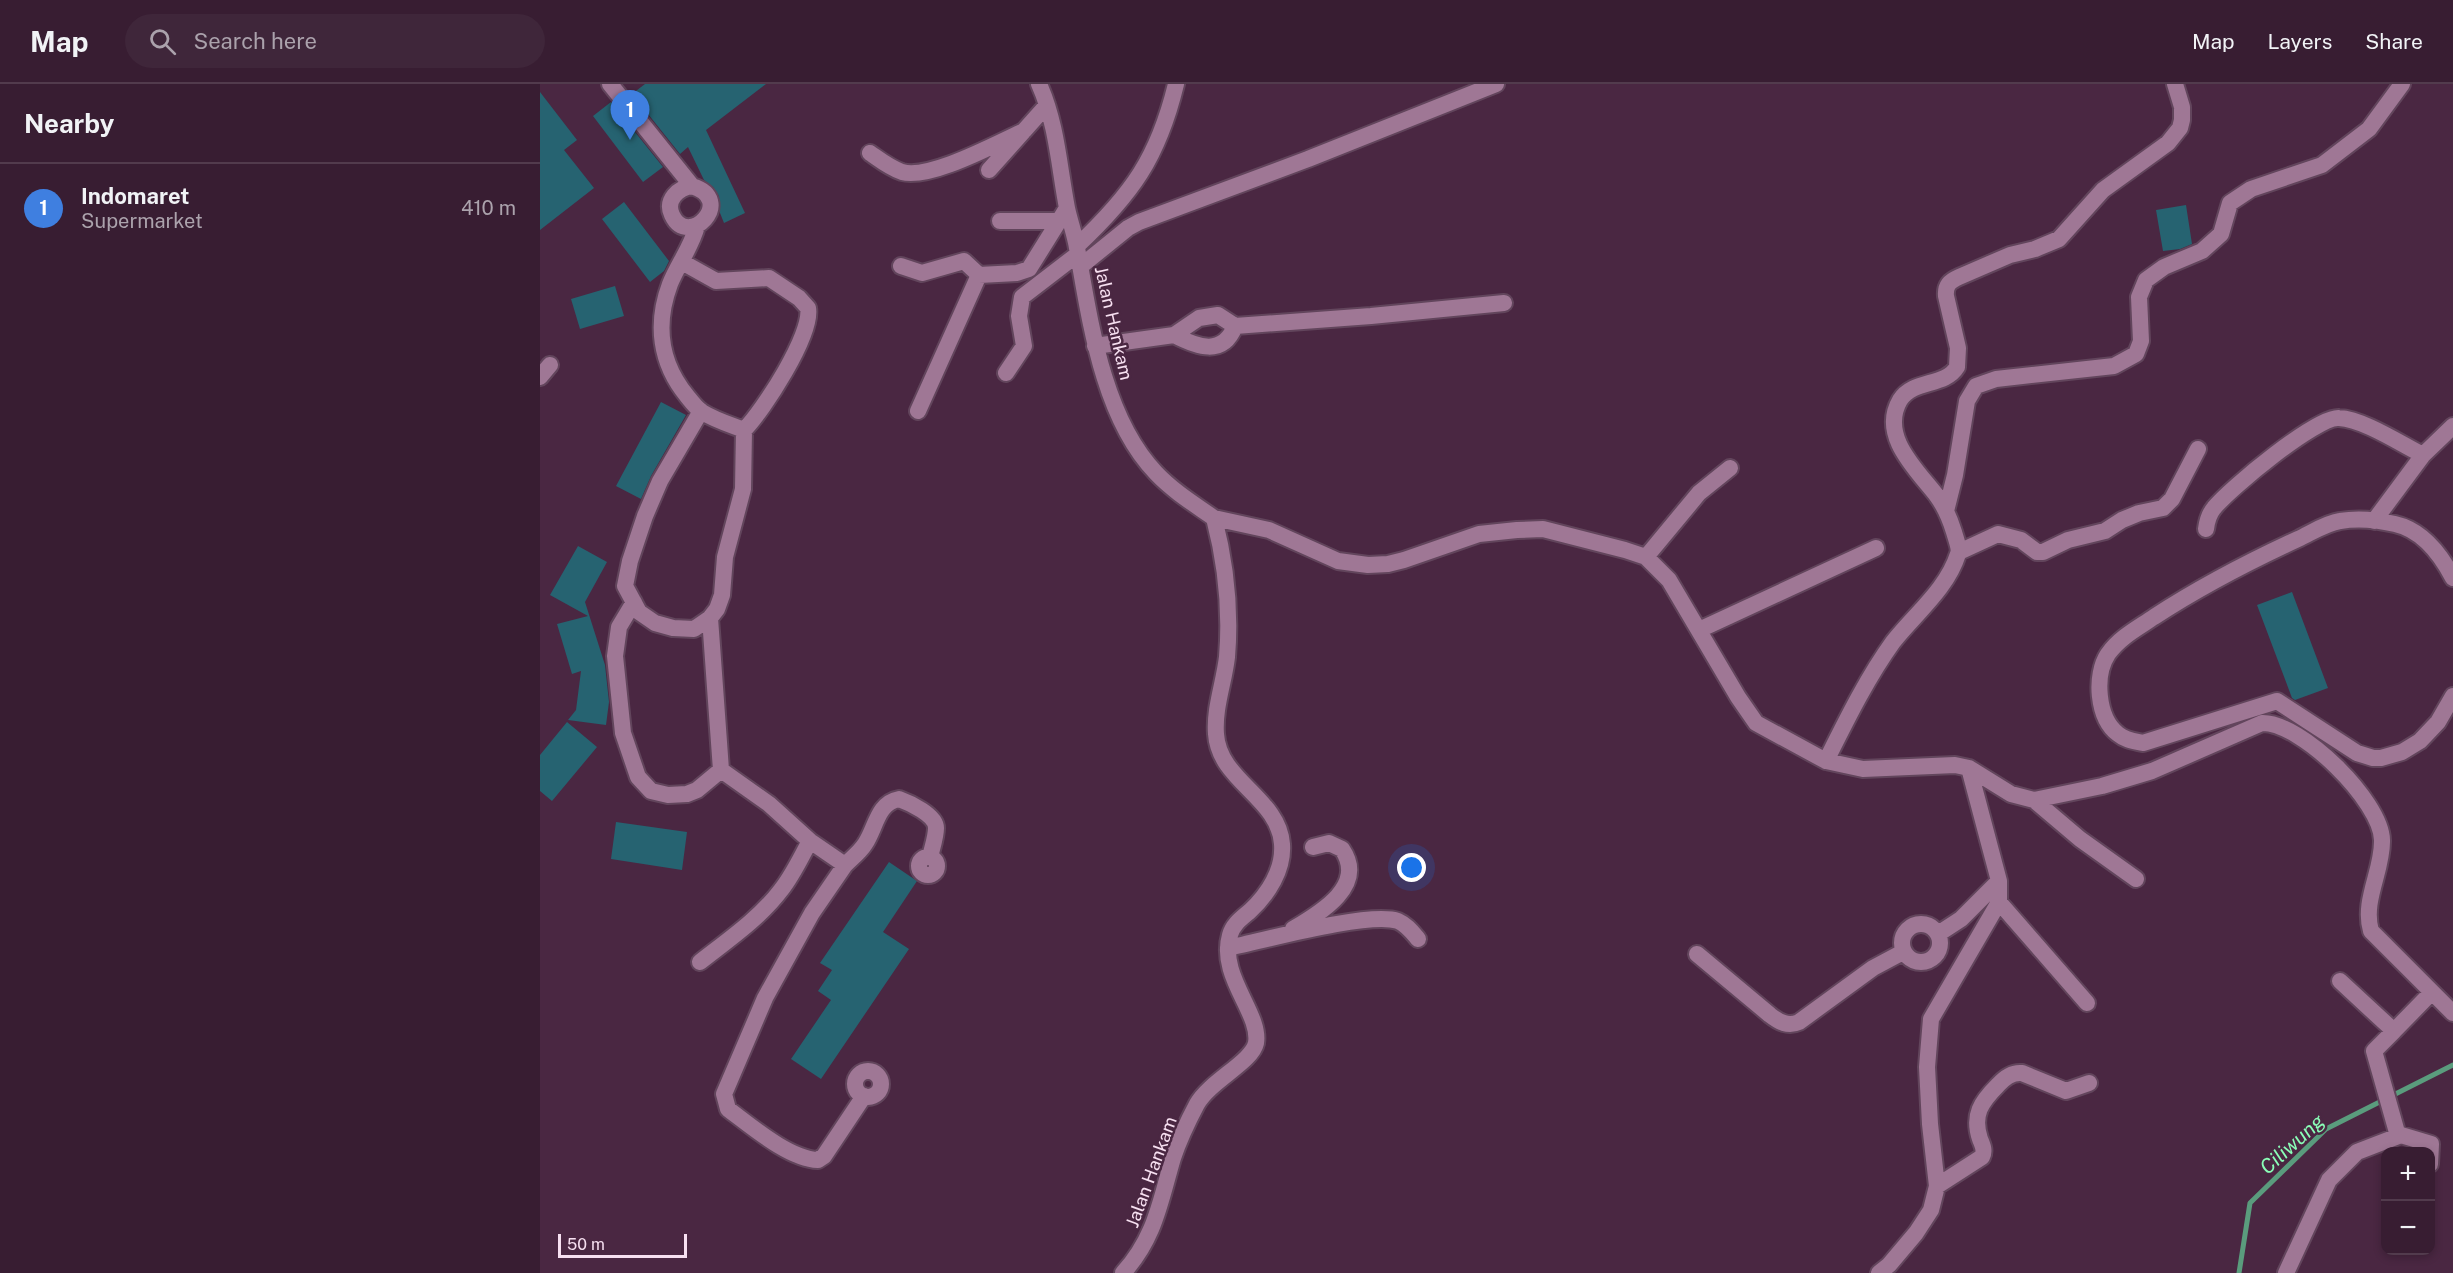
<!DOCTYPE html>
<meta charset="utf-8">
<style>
:root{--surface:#381d32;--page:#3f263a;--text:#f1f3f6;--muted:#aba2ac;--line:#523b4d;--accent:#bca0f2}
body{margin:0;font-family:"Public Sans",sans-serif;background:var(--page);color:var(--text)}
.controls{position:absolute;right:18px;bottom:18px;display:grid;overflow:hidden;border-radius:12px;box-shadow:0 3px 9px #0003}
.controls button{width:54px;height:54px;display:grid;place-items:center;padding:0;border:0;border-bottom:2px solid var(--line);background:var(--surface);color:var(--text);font:30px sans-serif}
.scale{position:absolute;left:18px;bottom:15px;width:129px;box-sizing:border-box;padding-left:6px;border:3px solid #f7e0f1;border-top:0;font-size:16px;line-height:21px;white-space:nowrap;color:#f7e0f1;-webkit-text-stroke:4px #4a2742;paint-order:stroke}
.you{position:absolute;left:872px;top:784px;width:21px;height:21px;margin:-15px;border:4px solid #fff;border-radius:50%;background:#1a73e8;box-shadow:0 0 0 9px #1a73e833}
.badge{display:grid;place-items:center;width:39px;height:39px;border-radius:50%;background:var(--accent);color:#fff;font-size:20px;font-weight:700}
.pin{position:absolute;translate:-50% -50px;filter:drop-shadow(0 2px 3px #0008)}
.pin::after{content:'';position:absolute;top:32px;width:21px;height:18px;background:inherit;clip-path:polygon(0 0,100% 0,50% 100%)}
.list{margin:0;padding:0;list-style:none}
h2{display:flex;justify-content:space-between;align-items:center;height:78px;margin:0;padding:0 24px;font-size:26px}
h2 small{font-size:20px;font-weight:400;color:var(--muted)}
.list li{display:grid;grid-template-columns:39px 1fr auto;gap:18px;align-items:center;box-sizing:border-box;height:90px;padding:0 24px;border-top:2px solid var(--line)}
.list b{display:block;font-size:22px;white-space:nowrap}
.list p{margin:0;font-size:20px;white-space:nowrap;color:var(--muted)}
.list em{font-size:20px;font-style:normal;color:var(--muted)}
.icon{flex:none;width:33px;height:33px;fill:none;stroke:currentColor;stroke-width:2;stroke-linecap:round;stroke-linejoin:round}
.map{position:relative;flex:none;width:1913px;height:1189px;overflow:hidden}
header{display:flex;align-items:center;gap:36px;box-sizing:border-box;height:84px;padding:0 30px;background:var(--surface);border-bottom:2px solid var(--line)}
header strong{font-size:28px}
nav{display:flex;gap:33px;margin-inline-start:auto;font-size:21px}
.search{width:420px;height:54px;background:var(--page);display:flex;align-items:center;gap:15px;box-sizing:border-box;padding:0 21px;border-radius:33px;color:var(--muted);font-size:22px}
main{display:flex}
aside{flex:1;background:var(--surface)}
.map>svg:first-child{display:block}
</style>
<header>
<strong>Map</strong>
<div class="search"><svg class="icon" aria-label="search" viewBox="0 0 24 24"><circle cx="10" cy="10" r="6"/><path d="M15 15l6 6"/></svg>Search here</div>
<nav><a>Map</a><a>Layers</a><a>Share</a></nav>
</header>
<main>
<aside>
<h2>Nearby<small></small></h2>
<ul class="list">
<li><span class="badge" style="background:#3f7fe0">1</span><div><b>Indomaret</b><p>Supermarket</p></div><em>410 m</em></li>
</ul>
</aside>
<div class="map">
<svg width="1913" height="1189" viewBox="0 0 1913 1189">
<rect width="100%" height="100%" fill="#4a2742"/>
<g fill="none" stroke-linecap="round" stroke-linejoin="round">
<path stroke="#5a9c7d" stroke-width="5" d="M1699 1189 1710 1119 1786 1045 1913 981"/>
</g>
<path fill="#266371" d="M105 0H226L166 46 205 129 184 139 180 129 179 112 173 103 164 96 148 63 140 70 92 10Z
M0 8 37 56 24 66 54 104 0 146Z
M71 18 123 83 103 98 53 32Z
M84 118 129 177 124 187 110 198 62 135Z
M1646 121 1652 160 1640 165 1623 167 1616 126Z
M75 202 84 232 40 245 31 215Z
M121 318 146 331 111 392 101 415 76 402Z
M38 462 67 478 45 518 65 581 69 618 66 641 28 636 36 626 41 587 32 590 17 540 48 532 10 511Z
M1752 508 1788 604 1755 616 1752 614 1717 521Z
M27 638 57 663 12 717 0 707V671Z
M76 738 147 748 142 786 71 775Z
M349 778 377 797 343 848 369 865 281 995 251 975 291 916 278 907 292 886 280 879Z"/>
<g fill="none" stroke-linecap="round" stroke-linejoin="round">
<g stroke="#62455c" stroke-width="20">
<path id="minor" d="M70 0 152 102C197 116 148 166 132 131 125 116 138 104 152 102
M499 0C517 40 519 83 527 124 530 138 535 151 537 164 550 237 563 334 616 389 633 407 654 420 674 434 686 480 691 525 687 573 684 599 674 624 676 650 679 697 739 714 742 760 744 786 728 810 710 827 702 834 693 840 690 851 678 892 721 929 716 959 712 978 670 997 657 1020 648 1037 639 1056 633 1074 620 1118 615 1154 583 1189
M330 69C340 76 350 84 362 88 390 96 457 59 484 47
M449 86 507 21
M460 137H519
M537 162C592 110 618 74 636 0
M142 178 176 197 229 194 259 214 268 224C273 250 223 327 204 346 191 341 175 336 162 328 156 324 151 317 147 312 120 279 115 240 130 200 138 180 151 164 157 142
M361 182 382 189 424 177 439 191
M541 182 588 144 599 138 768 75 956 0
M634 251C657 263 683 273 695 242
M555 262 634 251 659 234 678 231 695 242 831 232 964 219
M466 289 484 262 479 232 482 213 538 170
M0 293 10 281
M161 327 120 397 105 432 90 477 85 502 99 528 115 539 133 544 154 545 170 534 177 525 182 511 185 473 203 405 204 346
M378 327 439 191 477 189 489 185 527 124
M1406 427 1415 391 1427 317 1436 302 1456 295 1574 282 1596 270 1601 257 1599 213 1606 196 1624 183 1662 167 1681 150 1690 119 1711 105 1782 81 1829 45 1862 0
M674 434 729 446 798 477 828 481 848 480 864 476 939 450 977 446 1003 445 1085 466 1106 473 1129 496 1198 613 1216 639 1286 677 1323 685 1415 681 1429 684 1471 710 1494 716 1540 755 1596 795
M1834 437 1883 371 1913 342
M1666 445C1667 437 1669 430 1674 424 1689 405 1777 332 1799 334 1823 335 1861 360 1883 371
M1419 468 1458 450 1481 456 1497 468H1503L1528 456 1565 447 1582 436 1599 429 1623 424 1632 415 1658 365
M1106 473 1159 409 1190 384
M1913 494C1901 471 1882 446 1855 440 1838 436 1817 434 1800 437 1786 439 1771 449 1758 455 1708 478 1660 503 1614 533 1598 544 1580 553 1568 570 1554 591 1557 634 1578 650 1585 656 1594 657 1603 659L1737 617 1817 669 1833 674H1841L1862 668 1880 657 1898 638 1913 612
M94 518 79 543 75 572 83 649 98 693 111 707 128 711 147 710 157 706 181 686
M170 534 181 686 229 720 270 757 305 781 272 829 225 914 184 1010 188 1025C211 1042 249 1075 278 1076L284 1072 324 1012
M1159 546 1336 464
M1286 677C1306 637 1327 594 1353 558 1375 530 1407 505 1418 470 1420 465 1416 455 1414 448 1410 435 1405 423 1397 412 1377 386 1339 352 1360 316 1373 295 1405 303 1417 283L1418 264 1406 212C1405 201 1410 197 1419 193L1470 171 1495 165 1519 155 1563 106 1628 59 1640 44 1642 36V23L1635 0
M1494 716 1562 702 1612 687 1722 639C1761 638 1841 717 1842 756 1843 786 1822 817 1831 847L1913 929
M379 782a9 9 0 1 1 18 0a9 9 0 1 1-18 0Z
M305 781C312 774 320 768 325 760 336 744 337 719 359 715 370 719 396 731 396 744 396 753 392 764 390 773
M1459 818 1547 919
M1362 859a19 19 0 1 1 38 0a19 19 0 1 1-38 0Z
M753 845C780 829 827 802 802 765L789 759 773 763
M1398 850 1421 835 1459 797
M688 864C722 857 829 827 858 837 867 841 872 848 878 855
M1157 870 1230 931C1239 938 1248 943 1259 938L1333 884 1363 868
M160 878C188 856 220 834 241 806 253 791 261 773 270 757
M1800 897 1854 947 1892 908
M1854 947 1834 967 1858 1052
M315 1000a13 13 0 1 1 26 0a13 13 0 1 1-26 0Z
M1397 1102 1442 1073C1445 1067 1443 1062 1440 1055 1432 1031 1441 1018 1458 1001 1465 993 1472 988 1482 989L1526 1007 1549 999
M1339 1189 1349 1181 1376 1149 1391 1126 1397 1102 1390 1040 1387 983 1391 935 1459 818V797L1429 684
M1746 1189 1789 1096 1817 1068 1861 1051 1891 1060 1890 1080"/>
</g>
<use href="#minor" stroke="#9f7795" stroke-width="16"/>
</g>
<g text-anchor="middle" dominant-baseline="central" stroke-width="5" stroke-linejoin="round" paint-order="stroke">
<g font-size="18" fill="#f7e0f1" stroke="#4a2742">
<text transform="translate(574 239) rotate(77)">Jalan Hankam</text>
<text transform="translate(611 1088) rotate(-70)">Jalan Hankam</text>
</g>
<g font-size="20" font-style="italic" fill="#8afeb7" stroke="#4a2742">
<text transform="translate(1752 1060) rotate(-42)">Ciliwung</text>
</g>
</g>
</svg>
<div class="controls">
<button>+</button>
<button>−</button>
</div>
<div class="scale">50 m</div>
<div class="you"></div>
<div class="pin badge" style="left:90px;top:56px;background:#3f7fe0">1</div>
</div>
</main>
